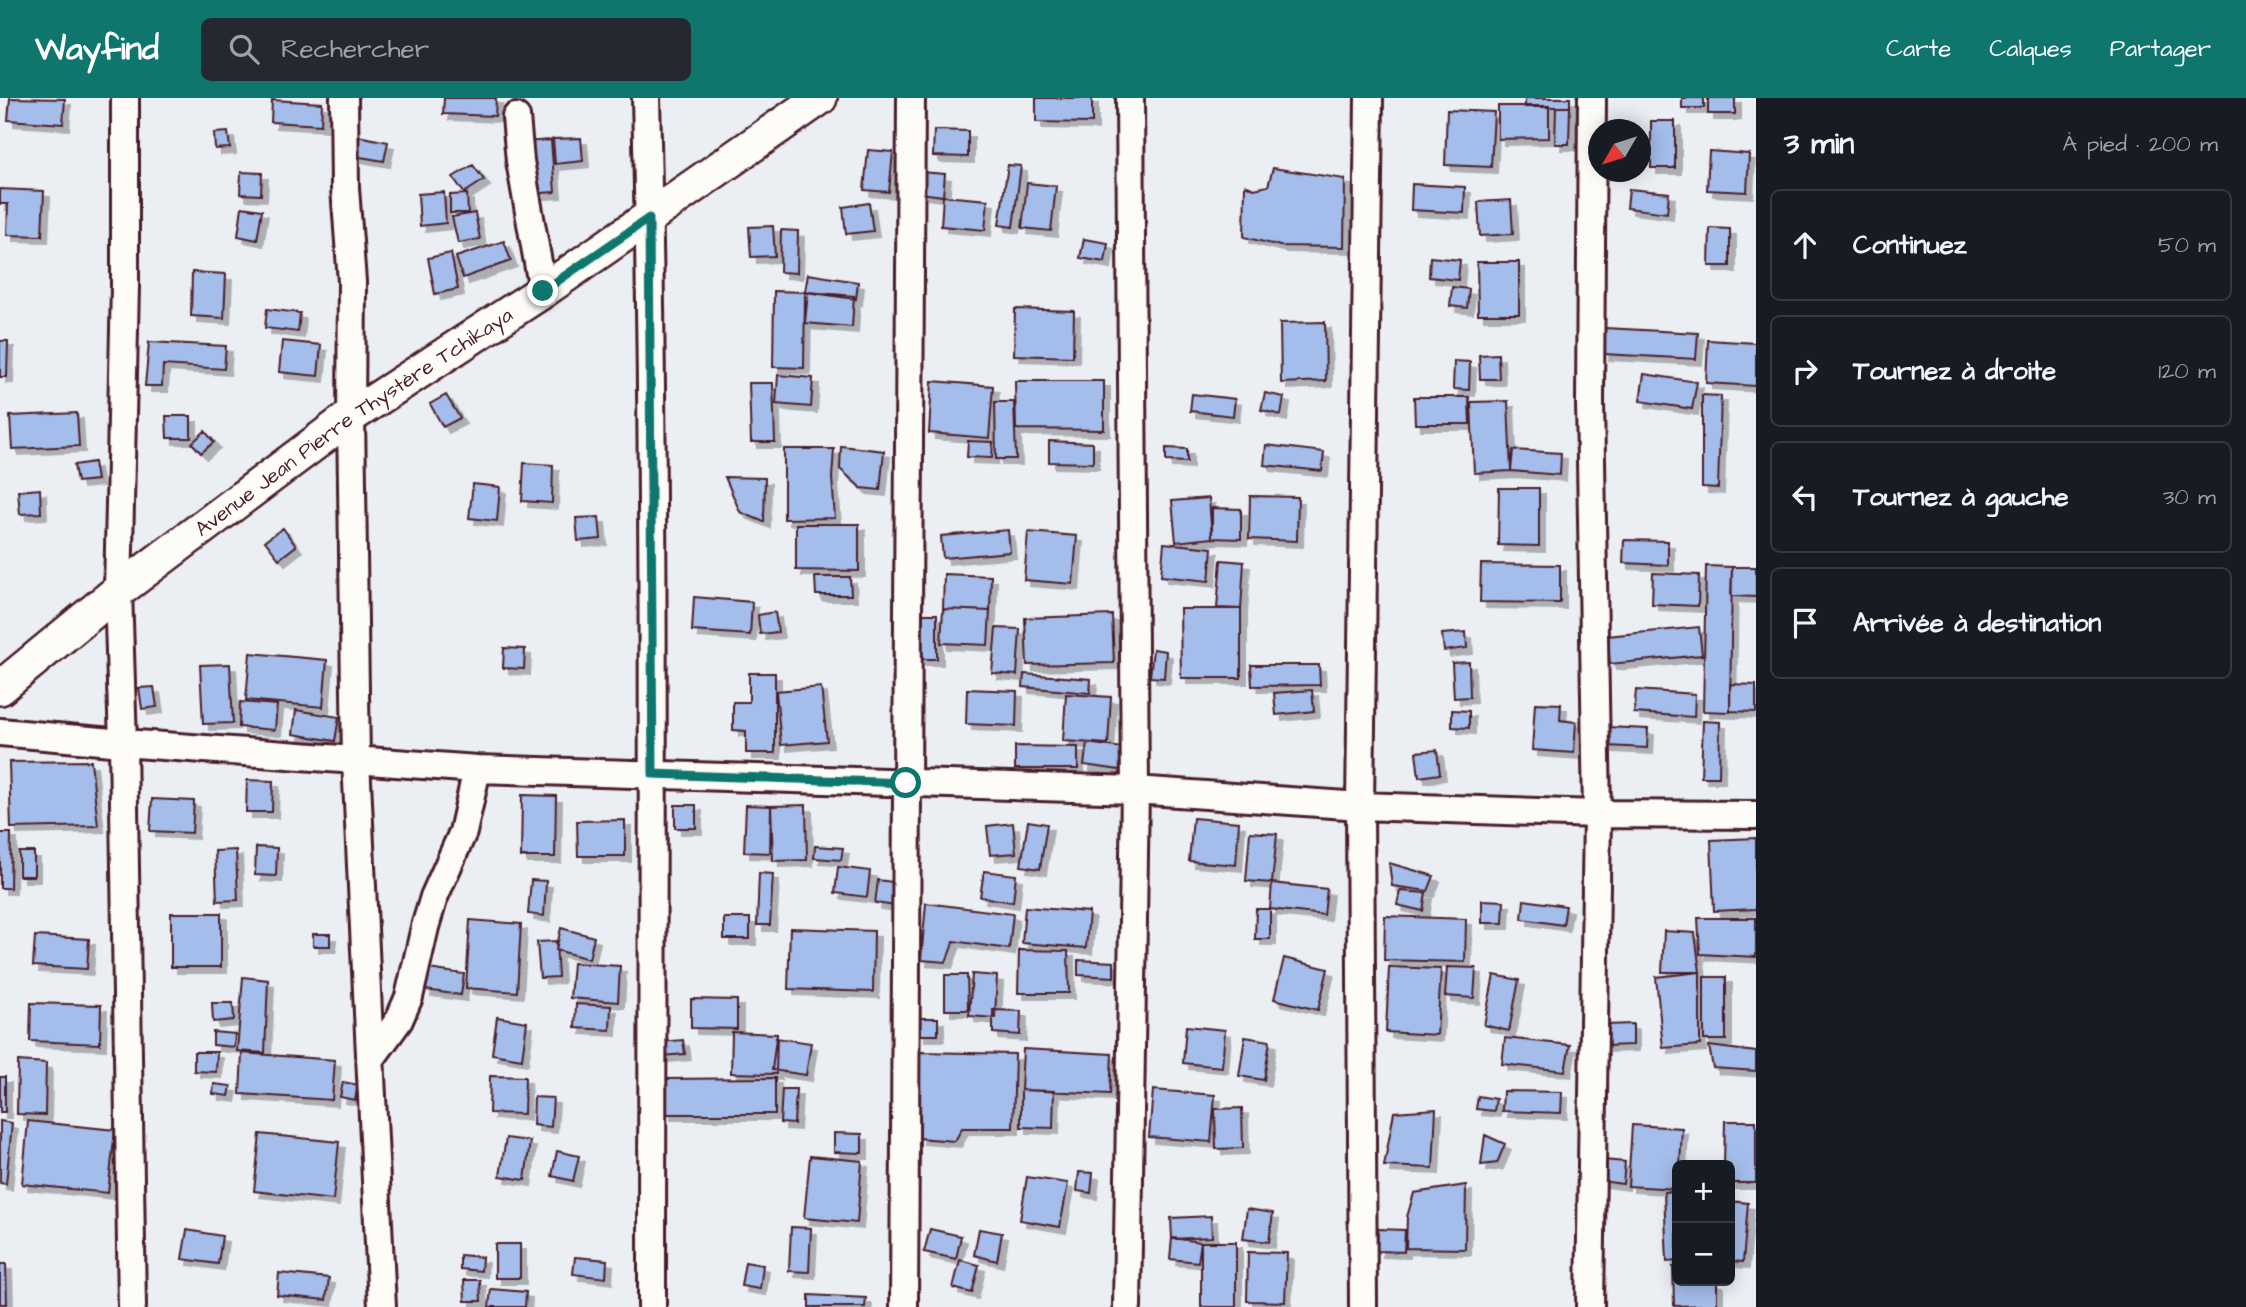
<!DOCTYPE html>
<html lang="fr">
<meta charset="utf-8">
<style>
:root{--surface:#171b24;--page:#242831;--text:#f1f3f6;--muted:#9ea1a6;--line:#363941;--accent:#0f766e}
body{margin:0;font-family:"Architects Daughter",sans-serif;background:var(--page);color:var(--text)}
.controls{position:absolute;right:21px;bottom:21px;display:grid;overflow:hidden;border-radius:10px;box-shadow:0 4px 18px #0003}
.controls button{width:63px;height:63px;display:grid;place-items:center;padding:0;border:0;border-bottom:2px solid var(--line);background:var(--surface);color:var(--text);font:35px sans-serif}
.compass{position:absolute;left:1588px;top:21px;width:63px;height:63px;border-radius:50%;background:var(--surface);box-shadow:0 4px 18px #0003;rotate:231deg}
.stop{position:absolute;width:21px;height:21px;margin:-16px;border:5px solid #0f766e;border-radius:50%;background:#fff}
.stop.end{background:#0f766e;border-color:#fff;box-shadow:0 2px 7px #0008}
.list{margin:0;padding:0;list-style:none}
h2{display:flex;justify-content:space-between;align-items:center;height:91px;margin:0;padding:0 28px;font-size:30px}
h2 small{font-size:23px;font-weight:400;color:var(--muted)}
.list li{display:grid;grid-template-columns:46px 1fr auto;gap:21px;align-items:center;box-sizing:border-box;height:112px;margin:0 14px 14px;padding:0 14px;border:2px solid var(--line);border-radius:10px}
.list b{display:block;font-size:26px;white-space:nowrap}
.list em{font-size:23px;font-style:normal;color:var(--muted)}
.icon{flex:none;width:38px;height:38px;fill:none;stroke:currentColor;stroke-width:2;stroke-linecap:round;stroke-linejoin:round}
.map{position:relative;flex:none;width:1756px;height:1209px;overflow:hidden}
header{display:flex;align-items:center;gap:42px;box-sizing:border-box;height:98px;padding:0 35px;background:var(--accent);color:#fff}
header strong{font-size:33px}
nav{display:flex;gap:38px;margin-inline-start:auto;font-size:24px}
.search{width:490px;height:63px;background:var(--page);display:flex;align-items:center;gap:18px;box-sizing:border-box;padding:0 24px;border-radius:10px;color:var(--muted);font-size:26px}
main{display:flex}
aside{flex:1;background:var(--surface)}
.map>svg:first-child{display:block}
</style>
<header>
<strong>Wayfind</strong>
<div class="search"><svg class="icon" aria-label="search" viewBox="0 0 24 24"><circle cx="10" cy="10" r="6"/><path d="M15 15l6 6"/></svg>Rechercher</div>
<nav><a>Carte</a><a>Calques</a><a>Partager</a></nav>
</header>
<main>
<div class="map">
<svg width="1756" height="1209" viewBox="0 0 1756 1209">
<defs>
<filter id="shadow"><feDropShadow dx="6" dy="6" stdDeviation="0" flood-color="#0004"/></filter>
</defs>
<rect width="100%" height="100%" fill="#ebeff4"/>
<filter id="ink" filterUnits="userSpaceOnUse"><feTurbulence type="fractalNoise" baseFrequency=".0143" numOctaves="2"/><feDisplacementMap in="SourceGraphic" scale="14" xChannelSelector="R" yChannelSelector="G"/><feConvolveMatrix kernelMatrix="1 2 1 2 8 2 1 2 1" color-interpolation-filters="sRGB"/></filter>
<g filter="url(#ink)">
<path fill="#a4bdea" stroke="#4a1f2b" stroke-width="2" filter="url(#shadow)" d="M10 0 65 1 63 26 8 22Z
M444 0H496L495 18 443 16Z
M1036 0H1092V25L1036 24Z
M1525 0H1570V9H1525Z
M1682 0H1704V10H1682Z
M1708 0H1735V16H1708Z
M272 2 322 5 321 27 271 24Z
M1498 8H1549V40L1498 41Z
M1556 9H1570L1569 46H1555Z
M1447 12 1494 14 1491 69 1445 67Z
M1651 23H1675V70H1651Z
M934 32 968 33V59L933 58Z
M228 34 230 50 215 51 214 35Z
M358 38 388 44 384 63 354 58Z
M581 40 583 63 555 66 553 41Z
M551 42 555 94 527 96 524 44Z
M868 52 893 54 889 94 864 92Z
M1709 53 1749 56 1747 94 1707 92Z
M473 67 484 82 464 95 453 79Z
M1008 67 1021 68 1013 129 999 127Z
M1273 70 1345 81 1344 149 1280 148 1244 139 1245 87 1254 91 1268 88Z
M241 74 262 75 261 97 240 96Z
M921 74 945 76 943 98 920 95Z
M1027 85 1056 88 1051 133 1022 130Z
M1412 86 1465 89 1464 115 1411 112Z
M0 91 44 93 42 138 7 137 8 106H0Z
M1629 91 1669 95 1667 115 1627 110Z
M444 94 446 125 420 128 418 96Z
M467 96 468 115H450V97Z
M943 98 988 102 985 132 941 128Z
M1511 102 1513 136 1480 138 1478 104Z
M869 105 873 133 846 136 843 109Z
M242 109 262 112 257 142 238 138Z
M475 115 480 141 458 145 452 119Z
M773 128 775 158 751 159 749 129Z
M1710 130 1730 131V168H1709Z
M781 132 798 133 797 175 780 174Z
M1084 141 1108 145 1105 164 1080 160Z
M504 143 511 163 463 180 456 159Z
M451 155 458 191 435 196 428 160Z
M1430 159 1460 162 1458 182 1429 179Z
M1477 164H1519V216H1478Z
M192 174 226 176 224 220 191 218Z
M808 176 858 184 856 201 805 194Z
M1452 189 1469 191 1467 210 1450 208Z
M774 193 805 194 804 270 773 269Z
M808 194 854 198 852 229 805 225Z
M267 211 300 215 298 234 265 230Z
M1015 211 1074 213 1073 259 1014 257Z
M1325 224 1326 283 1281 285 1280 225Z
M1605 230 1698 235 1696 261 1603 256Z
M1708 242 1756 245V288L1706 285Z
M0 243H8L7 279H0Z
M282 243 321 247 318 278 279 274Z
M149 244 226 248 224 271 163 267 162 288H145Z
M1498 256 1499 281H1480L1479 257Z
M1454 263 1470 264 1469 292 1453 291Z
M1644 276 1697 284 1692 311 1640 303Z
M778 277 813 280 811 309 776 306Z
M932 283 993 288 989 340 929 335Z
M1015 283H1104V332L1016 331Z
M749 285H773L775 344H751Z
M1265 295 1284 299 1281 317 1261 312Z
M1192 296 1235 301 1233 318 1190 313Z
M446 297 460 320 443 329 430 306Z
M1702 297 1721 298 1718 390 1702 389Z
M1414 299H1469L1470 326H1415Z
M1508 303 1511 373 1474 375 1471 304Z
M995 304H1014L1016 361H996Z
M77 315 79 348 12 351 10 318Z
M166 318H191V340H167Z
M205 333 214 344 201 355 192 345Z
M968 343 993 344 992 360 967 359Z
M1049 343 1093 345V365L1049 364Z
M1266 347 1324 354 1322 373 1264 367Z
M841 348 884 353 880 392 861 390 840 371Z
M1166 350 1187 351V364L1166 363Z
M784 351H834L832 380 835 420 784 421Z
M1513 352 1561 355 1560 377 1511 373Z
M94 364 97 382 77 384 74 367Z
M524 365 553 367 552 405 522 403Z
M725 379 765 380 764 424 740 414Z
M473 386 500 389 497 423 469 420Z
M1499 390H1539V448L1498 447Z
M40 391 41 415 20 416 18 393Z
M1250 398 1298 399 1297 443 1249 441Z
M1209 400 1212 440 1176 444 1172 403Z
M1212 410 1241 411V441L1212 440Z
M599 419 601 441 578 443 576 420Z
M796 426H859V473L796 472Z
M283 430 296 448 279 461 265 443Z
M1008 432 1010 454 943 460 941 438Z
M1028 434 1077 438 1073 486 1024 482Z
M1624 442 1668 443V467L1623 465Z
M1164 445 1212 450 1209 483 1161 478Z
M1221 462 1244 464 1241 511 1217 510Z
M1481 466 1560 467V505L1480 504Z
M1706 468 1732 469 1730 614 1703 613Z
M1732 469H1756V499L1731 498Z
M1653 475 1699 477 1698 508 1652 506Z
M944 476 991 478 990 513 943 511Z
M815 479H850L851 497H816Z
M694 499 752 504 750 537 692 533Z
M943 511 990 513 988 547 941 545Z
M1180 511H1241V580H1181Z
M775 514 778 534 760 536 758 517Z
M920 516H937V561H919Z
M1112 517 1114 565 1027 567 1025 520Z
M1699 529 1702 557 1610 566 1607 538Z
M996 530 1020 531 1017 577 992 575Z
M1466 534 1467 550 1444 553 1442 536Z
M504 550 525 551 524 571 503 570Z
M1153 551 1166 553 1164 580 1150 579Z
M250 555 327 562 323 609 246 602Z
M1469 564 1470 599 1454 600 1452 565Z
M230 566 233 625 203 626 200 567Z
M1251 567H1319L1320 587 1252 588Z
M749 575H775V655H746V633L733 632V604H749Z
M1024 576 1091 581 1090 595 1023 589Z
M1730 586 1756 587V614L1730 613Z
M154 589 157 609 142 611 139 590Z
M821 589 827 643 781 647 776 593Z
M967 591 1017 593 1016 628 966 626Z
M1312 592 1314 613 1276 617 1274 595Z
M1636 592 1695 596 1694 619 1634 615Z
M1066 596 1111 599 1108 646 1063 643Z
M240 604 277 607 275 632 239 629Z
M1535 605 1561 606 1560 622 1576 624 1574 655 1532 652Z
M296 612 339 619 335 643 293 636Z
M1452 612 1469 613V630L1452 629Z
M1703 623 1720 624 1719 679H1701Z
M1607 629 1648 631 1647 650 1607 648Z
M1087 645 1123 650 1120 672 1084 667Z
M1015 648 1078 649V671H1015Z
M1437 652 1440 676 1419 679 1416 654Z
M91 663 98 728 11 730 9 664Z
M247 682 273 683 272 714H246Z
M522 697 556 698 555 759H521Z
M152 701 194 703 192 735 150 733Z
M675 707H696V730H675Z
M746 707 771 708 770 755 744 754Z
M806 707 807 762 773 763 771 708Z
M1193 720 1239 724 1236 767 1189 763Z
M625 722V758H578L577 723Z
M1028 723 1047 726 1040 771 1021 768Z
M1013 725 1016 755 990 757 987 728Z
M1250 734 1277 736 1272 785 1246 783Z
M0 735H11L10 790H0Z
M1756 740V811L1714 813 1711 742Z
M815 748 843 750 841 762 814 760Z
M256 749 277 750 276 778 255 777Z
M236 752 238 802 217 803 215 753Z
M19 754H34V778H19Z
M1389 765 1434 778 1428 793 1392 788Z
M838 769 870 773 867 799 835 795Z
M984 773 1016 777 1013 804 980 799Z
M759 775 773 776 770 827H757Z
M531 782 546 783 544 818 528 816Z
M878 782 900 785 896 808 875 805Z
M1272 785 1327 791 1324 817 1270 811Z
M1400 793 1426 795 1423 813 1397 807Z
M1482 802 1504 803 1503 825H1482Z
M1524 802 1566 808 1563 827 1522 821Z
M926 805 1013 816 1009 851 954 843 946 864 921 862Z
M1025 809 1089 814 1086 850 1022 845Z
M1256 811H1270V841H1255Z
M171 815H221V869H171Z
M1385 818 1466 821 1465 864 1384 862Z
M724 820H750V841H724Z
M1698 820H1756V859L1700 856Z
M470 822 521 826 517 894 466 890Z
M561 830 594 839 589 861 556 852Z
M790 830 874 833 873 894 788 891Z
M1664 833 1695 835 1700 874H1662Z
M313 836H330V848H313Z
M35 838 89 841 87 871 33 868Z
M556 843 558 879 540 880 537 844Z
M1019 852 1068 853 1069 895H1018Z
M1284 860 1328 871 1318 912 1274 901Z
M1078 862 1114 864V879L1078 877Z
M573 865 620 868 618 904 570 900Z
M1389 869 1441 871 1437 937 1386 934Z
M1447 869 1476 870 1474 900 1445 898Z
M428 871 464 876 461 897 425 892Z
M1700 874V947L1663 950 1656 879Z
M972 876 997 878 995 920 969 918Z
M945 877H967L968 912H945Z
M1494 877 1519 882 1509 933 1484 927Z
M243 879 268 882 265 955 237 953Z
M1704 879H1726V942H1704Z
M691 901 737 902V931L691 930Z
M31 905 101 907 100 946 30 943Z
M212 905H233L234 922 213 924Z
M576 906 611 908 610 932 575 930Z
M993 912 1021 913 1020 937 993 935Z
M497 919 527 924 522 961 492 956Z
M918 920H938V937H919Z
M1633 926V947L1605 948V927Z
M1186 928 1225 932 1222 969 1183 965Z
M213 934 235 936 234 949 213 947Z
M732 934 777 936 776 976 731 975Z
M1245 939 1270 943 1264 982 1239 978Z
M776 940 811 945 806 977 772 972Z
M1505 940 1570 947 1565 973 1502 966Z
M683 942 685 956 662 958 660 944Z
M1709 948 1756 954V973L1713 970Z
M1023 951 1112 956 1110 996 1021 992Z
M194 954H217L216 974 194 973Z
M920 954 1015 956 1013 1030H962L955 1043 918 1040Z
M242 955 335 962 332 1002 240 996Z
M18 963 46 965 45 1017 17 1016Z
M490 978 525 979 524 1016 489 1015Z
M0 979H5V1014H0Z
M775 980V1016H665L664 981Z
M343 984 358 987 355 1002 340 999Z
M214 986 231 988 229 998 213 996Z
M782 991H796L794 1026 780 1025Z
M1021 992 1054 993 1053 1030 1021 1029Z
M1153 992 1215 997 1211 1044 1149 1039Z
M1503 993 1562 994 1561 1015 1502 1013Z
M1478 998 1496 1001 1494 1013 1476 1011Z
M534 999 553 1000 551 1029 533 1027Z
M1242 1010 1243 1050 1216 1051 1215 1011Z
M1436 1011 1433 1070 1384 1068 1394 1014Z
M0 1023 12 1025 6 1086 0 1085Z
M28 1023 115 1032 108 1095 22 1086Z
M1725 1023H1756V1085H1730V1067H1724Z
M1632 1027 1682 1030 1680 1067H1677V1091L1628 1088Z
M834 1035 862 1036V1055L834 1054Z
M260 1036 339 1044 333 1102 254 1093Z
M1485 1037 1505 1046 1497 1065 1481 1067Z
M506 1040 530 1043 525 1082 500 1078Z
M557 1053 579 1058 573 1083 552 1078Z
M810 1058 862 1063 857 1125 804 1120Z
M1603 1062 1625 1064 1623 1086 1600 1083Z
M1079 1074 1093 1075 1091 1095 1077 1093Z
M1027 1079 1068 1085 1060 1129 1020 1122Z
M1466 1087 1465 1151 1406 1150 1407 1119 1414 1095Z
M1677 1093V1163L1667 1164 1664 1094Z
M1730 1103 1748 1105 1743 1164 1730 1163Z
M1247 1111 1273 1115 1269 1144 1243 1141Z
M1211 1118 1212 1139 1172 1141 1171 1120Z
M791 1129 811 1130 809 1174 789 1173Z
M930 1131 961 1138 956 1161 924 1154Z
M979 1131 1002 1135 997 1163 974 1157Z
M1378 1131 1405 1132 1404 1154 1377 1153Z
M187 1132 222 1138 218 1166 182 1161Z
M1172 1140 1201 1144 1198 1164 1170 1161Z
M1201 1144H1236V1209H1201Z
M495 1146H520V1180H495Z
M1248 1154 1287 1155 1285 1204 1247 1203Z
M460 1157 482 1159 481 1173 460 1171Z
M575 1159 607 1162 606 1180 573 1176Z
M960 1162 979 1167 972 1195 953 1190Z
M745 1164 763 1167 760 1191 741 1188Z
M0 1166H6L7 1206H0Z
M1673 1169H1677V1183H1717V1207L1674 1208Z
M279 1175 329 1180 326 1202 277 1197Z
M464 1182H480L481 1203H465Z
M491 1191 526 1194 525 1209H489Z
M809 1197 866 1200 865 1209H809Z"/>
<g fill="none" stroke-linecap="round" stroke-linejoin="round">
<g stroke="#4a1f2b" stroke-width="32">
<path id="minor" d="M125 0V188L118 493 123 645 132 1209
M344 0 345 90 352 184 351 318 356 662 382 1209
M646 0C656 403 652 806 652 1209
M516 19 520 63 543 193
M0 634 123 645 477 671 1135 692 1360 708 1597 716 1756 717
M370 962 399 922 409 899 425 829 434 799 463 734 477 671
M904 1209 911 0
M1127 1209 1135 692 1130 0
M1363 1209 1360 708 1369 0
M1590 1209 1597 716 1590 304 1592 0"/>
</g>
<g stroke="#4a1f2b" stroke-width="38">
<g id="tertiary">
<path id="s1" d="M0 590 118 493 351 318 543 193 820 0"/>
</g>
</g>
<use href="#minor" stroke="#fdfcf7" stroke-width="26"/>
<use href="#tertiary" stroke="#fdfcf7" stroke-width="33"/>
</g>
</g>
<g fill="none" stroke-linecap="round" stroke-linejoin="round" filter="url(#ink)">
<path stroke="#0f766e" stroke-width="9" d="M543 193 649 120 653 676 906 685"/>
</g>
<g text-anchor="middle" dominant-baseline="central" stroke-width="7" stroke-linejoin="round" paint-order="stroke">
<g font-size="21" fill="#4a1f2b" stroke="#fdfcf7">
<text stroke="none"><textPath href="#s1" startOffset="443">Avenue Jean Pierre Thystère Tchikaya</textPath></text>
</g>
</g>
</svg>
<div class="controls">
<button>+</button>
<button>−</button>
</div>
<svg class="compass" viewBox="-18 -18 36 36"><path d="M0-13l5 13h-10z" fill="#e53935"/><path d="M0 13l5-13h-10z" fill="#9ea1a6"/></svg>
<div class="stop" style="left:906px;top:685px"></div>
<div class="stop end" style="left:543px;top:193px"></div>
</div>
<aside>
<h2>3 min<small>À pied · 200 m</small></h2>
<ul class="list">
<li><svg class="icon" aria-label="ahead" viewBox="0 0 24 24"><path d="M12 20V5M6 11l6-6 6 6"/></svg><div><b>Continuez</b></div><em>50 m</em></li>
<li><svg class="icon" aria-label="right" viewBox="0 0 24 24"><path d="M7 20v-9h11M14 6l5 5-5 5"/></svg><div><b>Tournez à droite</b></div><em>120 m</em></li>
<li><svg class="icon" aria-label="left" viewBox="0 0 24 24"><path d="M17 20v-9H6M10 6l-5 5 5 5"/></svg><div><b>Tournez à gauche</b></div><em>30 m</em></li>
<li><svg class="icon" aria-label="arrive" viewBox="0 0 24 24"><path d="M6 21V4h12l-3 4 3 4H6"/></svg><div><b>Arrivée à destination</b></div></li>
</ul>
</aside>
</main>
